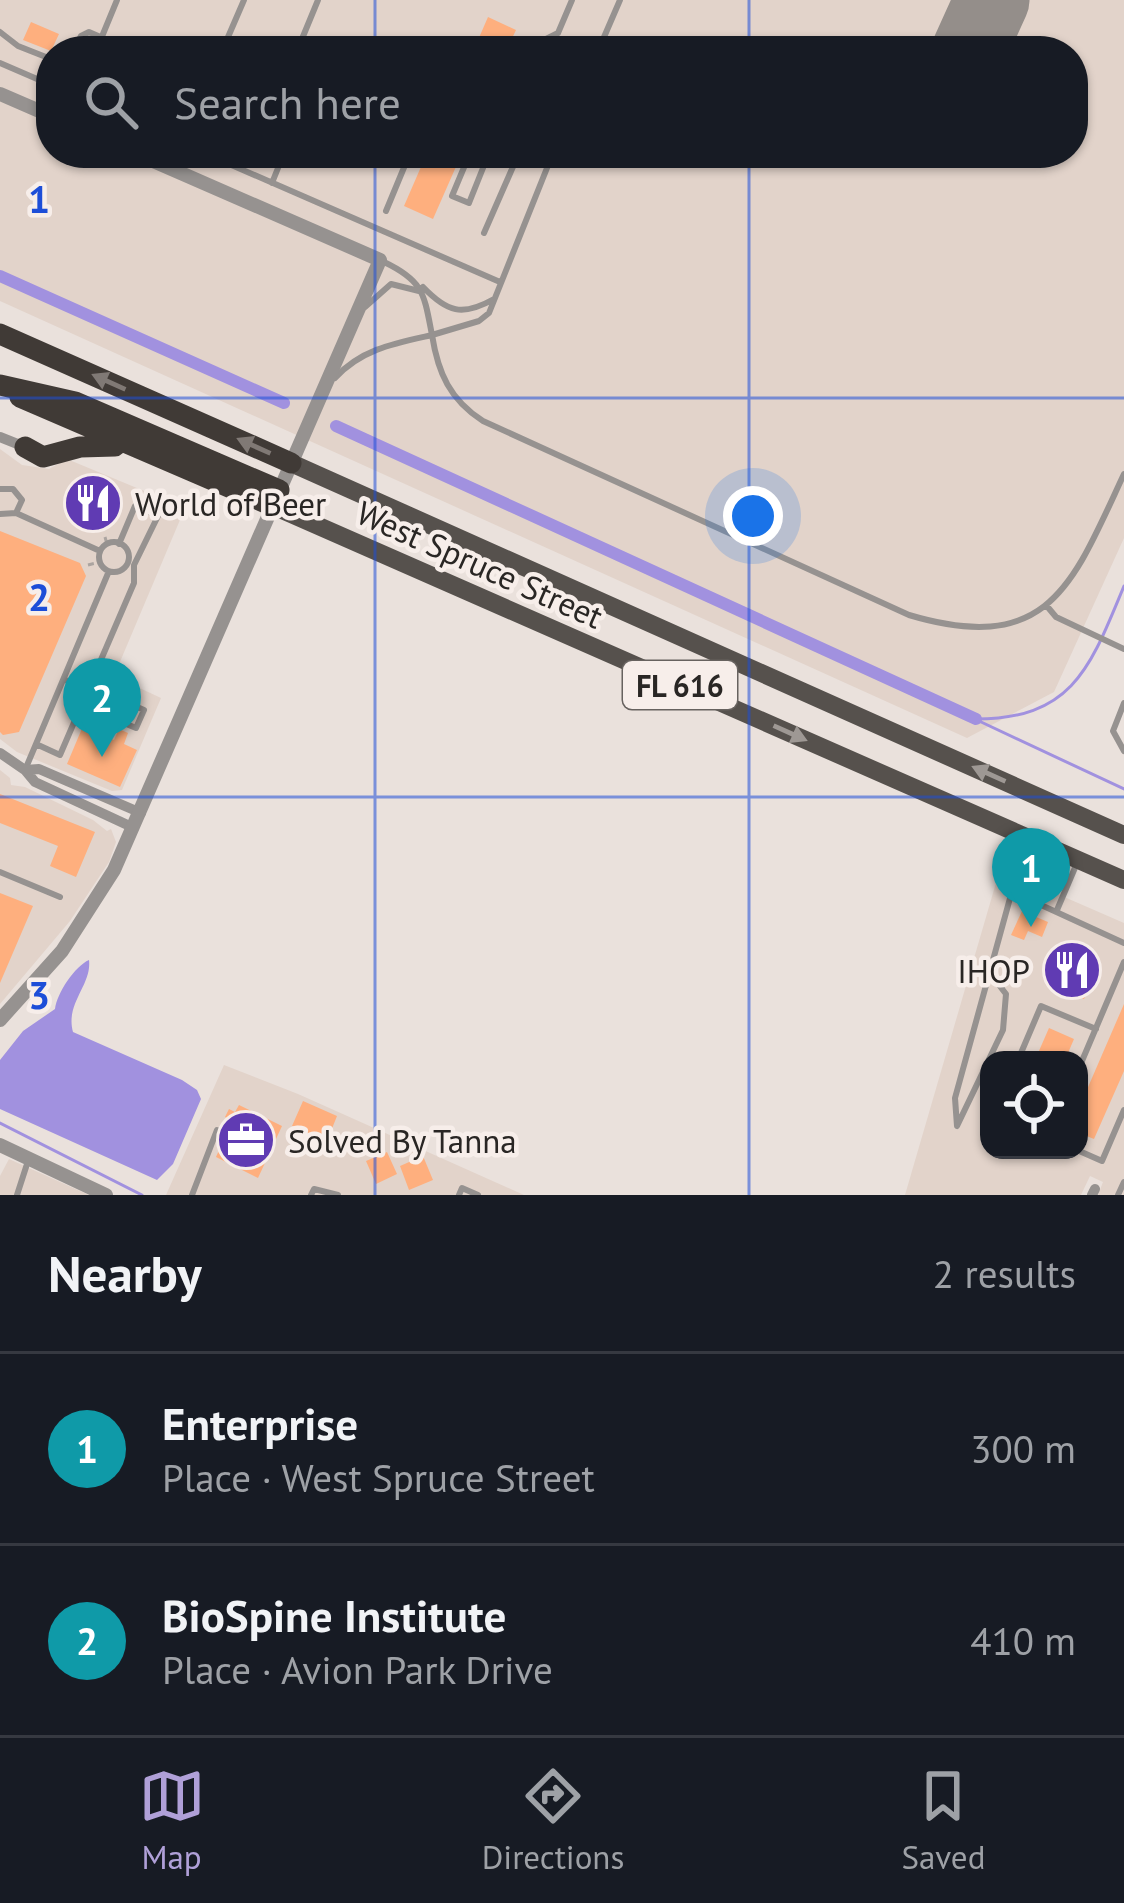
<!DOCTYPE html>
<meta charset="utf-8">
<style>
:root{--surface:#171b24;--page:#242831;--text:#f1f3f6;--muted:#9ea1a6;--line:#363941;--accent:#b0a0d8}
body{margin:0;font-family:"PT Sans",sans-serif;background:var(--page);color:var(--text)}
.controls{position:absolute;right:36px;bottom:36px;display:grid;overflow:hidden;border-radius:24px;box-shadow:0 3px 9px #0004}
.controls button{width:108px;height:108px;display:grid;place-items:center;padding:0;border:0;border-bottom:3px solid var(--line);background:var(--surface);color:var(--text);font:60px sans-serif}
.you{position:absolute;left:753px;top:516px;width:42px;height:42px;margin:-30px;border:9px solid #fff;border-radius:50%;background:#1a73e8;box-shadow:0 0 0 18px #1a73e833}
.badge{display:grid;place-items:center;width:78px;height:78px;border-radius:50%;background:var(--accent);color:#fff;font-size:39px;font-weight:700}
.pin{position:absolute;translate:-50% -99px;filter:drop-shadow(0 3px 6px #0008)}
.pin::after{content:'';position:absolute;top:63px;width:42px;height:36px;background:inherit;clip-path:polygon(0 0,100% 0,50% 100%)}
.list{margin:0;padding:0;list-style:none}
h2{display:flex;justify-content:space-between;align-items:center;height:156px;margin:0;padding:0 48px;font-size:51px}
h2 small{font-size:39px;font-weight:400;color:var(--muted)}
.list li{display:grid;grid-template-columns:78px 1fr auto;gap:36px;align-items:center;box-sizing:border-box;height:192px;padding:0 48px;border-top:3px solid var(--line)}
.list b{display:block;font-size:45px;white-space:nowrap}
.list p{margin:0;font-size:39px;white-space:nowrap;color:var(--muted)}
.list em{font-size:39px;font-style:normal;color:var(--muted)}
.icon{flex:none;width:66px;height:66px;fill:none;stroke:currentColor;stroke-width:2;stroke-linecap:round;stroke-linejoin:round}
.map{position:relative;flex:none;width:1124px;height:1195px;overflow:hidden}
.search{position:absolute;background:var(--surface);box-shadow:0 3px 9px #0004;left:36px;right:36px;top:36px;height:132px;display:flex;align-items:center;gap:30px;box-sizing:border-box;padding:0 42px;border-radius:48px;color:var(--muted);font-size:45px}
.sheet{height:540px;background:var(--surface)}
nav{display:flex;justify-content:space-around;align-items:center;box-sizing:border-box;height:168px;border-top:3px solid var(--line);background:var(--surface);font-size:33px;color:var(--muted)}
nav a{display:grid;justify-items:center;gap:6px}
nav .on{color:var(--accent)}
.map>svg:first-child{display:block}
</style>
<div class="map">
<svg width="1124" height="1195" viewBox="0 0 1124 1195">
<rect width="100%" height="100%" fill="#eae1dc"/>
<path fill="#e2d3ca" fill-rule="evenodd" d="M0 0H1124V538L1054 692 967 738 0 301ZM51 51H1073V153H51Z
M0 449 22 465 49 469 67 459 185 508 114 676 161 698 122 790 112 791 17 752 0 739Z
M0 770 10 778 11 785 25 787 93 820 107 831 111 829 116 842 109 862 70 921 0 1004Z
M1000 869 1124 923V1195H1098L1103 1182 1090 1176 1081 1195H905ZM989 1060H1079V1150H989Z
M224 1065 298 1094 524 1195H166Z
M9 1159 89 1195H0V1176Z"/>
<path fill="#a191df" d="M89 960C92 985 65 1003 73 1032L182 1080 197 1090 201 1099 173 1164 157 1180 0 1109V1060L23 1031 55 1009C57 993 75 966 89 960Z"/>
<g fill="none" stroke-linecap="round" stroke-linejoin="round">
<path stroke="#a191df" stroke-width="3" d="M976 719C1074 719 1091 665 1124 586
M979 721 1124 789
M0 1123 142 1195"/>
<path stroke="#a191df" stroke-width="12" d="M0 276 284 403
M336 426 976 719"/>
<path stroke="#948e8a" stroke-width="75" d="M969 51 992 0"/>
</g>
<path fill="#feaf7e" d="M488 17 516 30 506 51 478 40Z
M31 22 59 34 51 51 23 40Z
M427 153H462L433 219 404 206Z
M82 476 119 492 103 530 66 514Z
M0 531 80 563 86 576 19 732 3 735 0 732Z
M83 726 114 740 119 729 128 733 124 744 137 750 120 787 67 764Z
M0 794 95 832 76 877 50 866 58 846 0 823Z
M0 893 33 906 0 983Z
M1022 911 1048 922 1042 937 1028 931 1024 940 1011 935Z
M1063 944 1096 958 1091 969 1096 971 1084 999 1046 982Z
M1124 1004V1071L1094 1139 1079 1133V1108Z
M1049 1028 1074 1039 1065 1060H1035Z
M303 1101 337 1116 327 1141 292 1126Z
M239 1105 282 1126 258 1178 216 1157 232 1121 225 1117 229 1109 235 1112Z
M387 1152 397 1174 376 1184 366 1161Z
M423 1156 433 1180 409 1190 400 1166Z"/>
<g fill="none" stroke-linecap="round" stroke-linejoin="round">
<path stroke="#aba4a0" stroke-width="3" stroke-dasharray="6 9" stroke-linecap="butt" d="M105 537 107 544
M88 565 100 562"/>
<path stroke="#969290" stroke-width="6" d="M0 32 18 46 51 59
M226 43 245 51
M73 51 81 36 89 32 112 42 114 51
M96 51 117 0
M222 51 244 0
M297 51 318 0
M541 51 546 39 558 33 572 0
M598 51 620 0
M0 63 51 85
M204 153 500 282
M470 153 452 196 469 203 489 153
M540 153 552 157
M272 183 284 153
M386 211 410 153
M484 233 519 153
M384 262C424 281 424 294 432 335L479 321 489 313 553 153
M423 287C447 312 462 317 494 299
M365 307 391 284 419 291
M335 378C361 349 396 343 432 335 438 373 450 400 483 421L909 615C1050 657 1073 583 1124 474
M0 489H13L22 500 16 513 0 514
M16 513 100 551
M99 557a15 15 0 1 1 30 0a15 15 0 1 1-30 0Z
M1046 605 1056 617 1124 649
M64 680 91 683
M1124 703 1113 731 1124 751
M81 705 136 728 144 710 89 686
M36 744 60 755 134 583V565L158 516 135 506 119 544
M25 770 109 571
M1012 834 1002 887 1124 943
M0 872 60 897
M1057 910 1077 863
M992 976 1006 994 1003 1030 957 1126 955 1098 1012 891
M1018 1060 1041 1006 1096 1029
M1079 1068 1124 962
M1077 1150 1102 1161 1124 1110
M17 1195 28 1161
M192 1195 217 1130
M311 1195 314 1189 338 1195
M459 1195 462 1188 478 1195
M1118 1195 1124 1182"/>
<path stroke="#969290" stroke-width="10" d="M0 437 25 447
M0 753 25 770 35 782 134 828
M25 770 39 769 141 813
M1092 1195 1095 1189"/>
<path stroke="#969290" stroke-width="14" d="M0 94 51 116
M0 1020 62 951 114 870 380 260 135 153
M0 1145 106 1195"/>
<path stroke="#56514d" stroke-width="18" d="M291 463 1124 835
M273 506 1124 880"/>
<path stroke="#403a36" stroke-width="21" d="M0 334 291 463
M0 385 75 402 279 490
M20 397 273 506
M25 447 43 457 80 447 115 446"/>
</g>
<defs><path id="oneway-solid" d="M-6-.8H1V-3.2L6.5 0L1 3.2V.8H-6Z" transform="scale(3)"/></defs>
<g fill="#807975">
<use href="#oneway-solid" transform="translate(109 382) rotate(-156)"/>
<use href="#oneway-solid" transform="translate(254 446) rotate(-156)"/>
</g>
<g fill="#9e9894">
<use href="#oneway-solid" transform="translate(790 733) rotate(24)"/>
<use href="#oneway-solid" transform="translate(989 774) rotate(-156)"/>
</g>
<path fill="none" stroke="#1d4ed8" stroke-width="3" stroke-opacity="0.55" d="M375 0V51M749 0V51M375 153V1195M749 153V1195M0 398H1124M0 797H1124"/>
<defs>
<g id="restaurant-disc" transform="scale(3)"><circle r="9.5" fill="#603bb3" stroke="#f7eeea"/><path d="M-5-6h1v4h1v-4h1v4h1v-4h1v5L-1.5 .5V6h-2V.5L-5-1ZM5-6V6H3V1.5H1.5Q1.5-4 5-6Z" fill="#fff"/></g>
<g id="office-disc" transform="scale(3)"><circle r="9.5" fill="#603bb3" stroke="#f7eeea"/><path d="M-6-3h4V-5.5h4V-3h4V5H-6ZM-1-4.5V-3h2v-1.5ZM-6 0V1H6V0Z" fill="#fff"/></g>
</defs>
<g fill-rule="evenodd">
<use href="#restaurant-disc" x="93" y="503"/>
<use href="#restaurant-disc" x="1072" y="970"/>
<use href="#office-disc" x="246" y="1140"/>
</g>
<g text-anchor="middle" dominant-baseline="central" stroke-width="9" stroke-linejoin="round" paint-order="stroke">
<rect fill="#f7eeea" stroke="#67625f" stroke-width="3" x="623" y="661" width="114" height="48" rx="9"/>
<g font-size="30" font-weight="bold" fill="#292624">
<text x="680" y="685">FL 616</text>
</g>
<g font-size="33" fill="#292624" stroke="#f7eeea" text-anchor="start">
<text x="135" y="503">World of Beer</text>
<text x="1030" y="970" text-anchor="end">IHOP</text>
<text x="288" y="1140">Solved By Tanna</text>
</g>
<g font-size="33" fill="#292624" stroke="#f7eeea">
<text transform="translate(480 564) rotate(24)">West Spruce Street</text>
</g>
</g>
<g font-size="39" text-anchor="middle" font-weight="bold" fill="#1d4ed8" stroke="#f7eeea" stroke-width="9" stroke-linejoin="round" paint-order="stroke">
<text x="39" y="213">1</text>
<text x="39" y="611">2</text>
<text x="39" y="1009">3</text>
</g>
</svg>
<div class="controls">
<button><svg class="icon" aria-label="locate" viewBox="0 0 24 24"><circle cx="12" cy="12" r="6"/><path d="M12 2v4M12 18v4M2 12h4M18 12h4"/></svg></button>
</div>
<div class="you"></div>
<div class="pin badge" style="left:1031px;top:927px;background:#0f9aa8">1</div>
<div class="pin badge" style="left:102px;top:757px;background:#0f9aa8">2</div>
<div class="search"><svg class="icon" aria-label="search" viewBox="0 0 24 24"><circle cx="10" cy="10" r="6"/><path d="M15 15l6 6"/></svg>Search here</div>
</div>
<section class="sheet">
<h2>Nearby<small>2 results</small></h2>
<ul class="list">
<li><span class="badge" style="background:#0f9aa8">1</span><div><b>Enterprise</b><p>Place · West Spruce Street</p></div><em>300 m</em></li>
<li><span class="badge" style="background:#0f9aa8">2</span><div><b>BioSpine Institute</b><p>Place · Avion Park Drive</p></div><em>410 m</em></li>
</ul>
</section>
<nav>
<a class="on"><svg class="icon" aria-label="map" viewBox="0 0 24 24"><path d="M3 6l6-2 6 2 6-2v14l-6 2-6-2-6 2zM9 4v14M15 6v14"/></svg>Map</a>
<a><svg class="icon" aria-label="directions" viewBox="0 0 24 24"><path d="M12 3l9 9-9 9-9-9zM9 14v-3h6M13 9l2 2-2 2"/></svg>Directions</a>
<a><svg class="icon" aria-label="saved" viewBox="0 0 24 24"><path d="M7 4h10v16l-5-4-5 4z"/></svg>Saved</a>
</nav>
